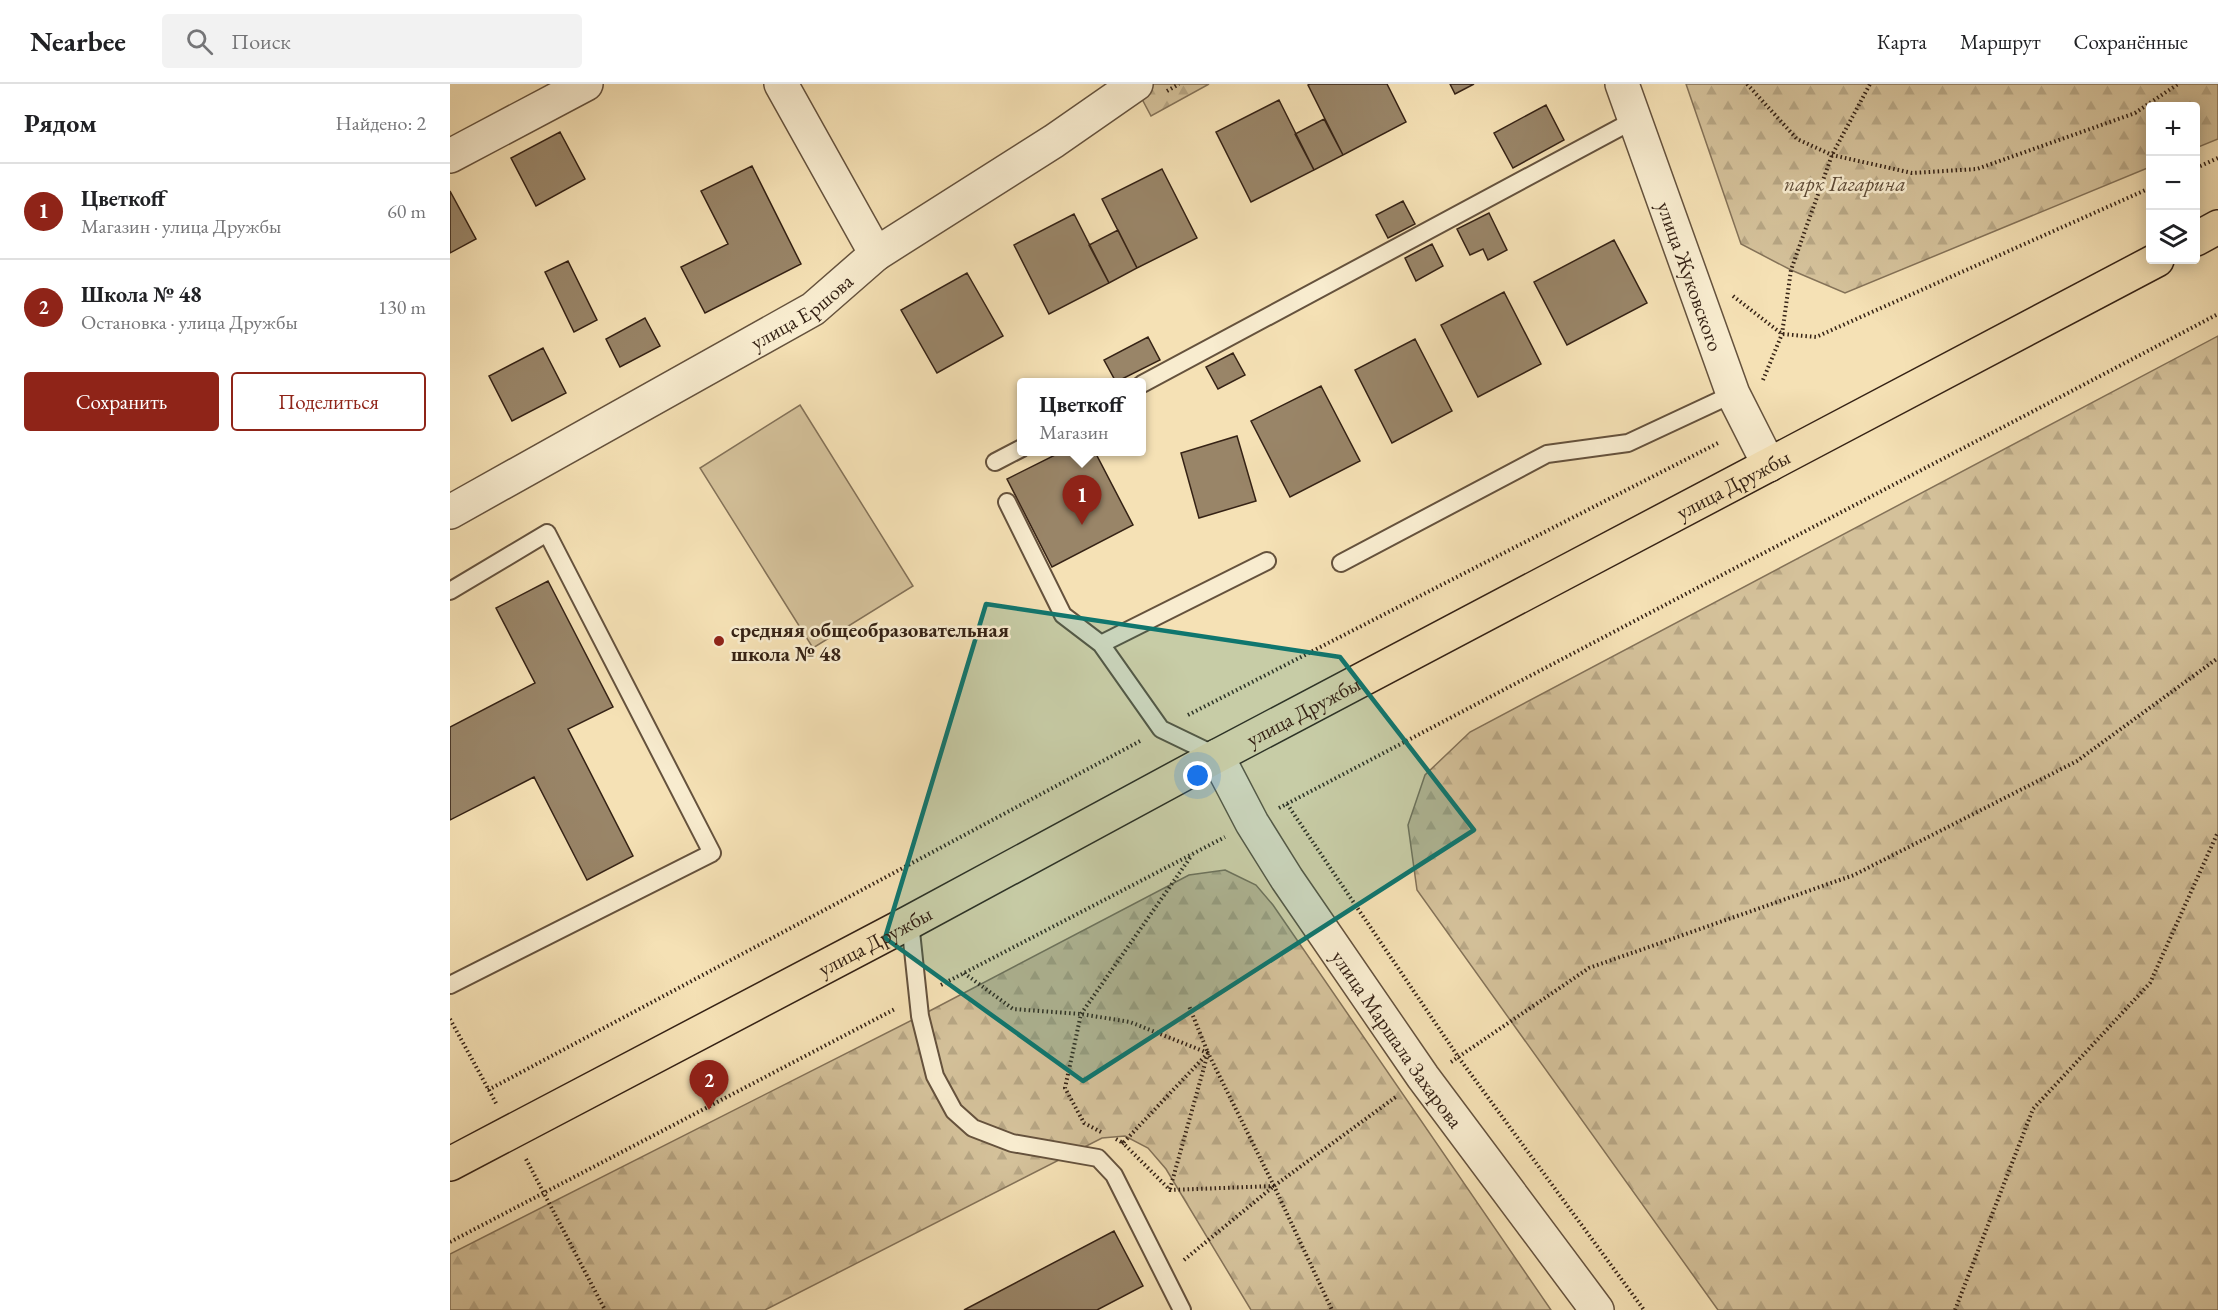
<!DOCTYPE html>
<html lang="ru">
<meta charset="utf-8">
<style>
:root{--surface:#fff;--page:#f2f2f2;--text:#202124;--muted:#757577;--line:#e0e0e0;--accent:#8f2418}
body{margin:0;font-family:"EB Garamond",serif;background:var(--page);color:var(--text)}
.controls{position:absolute;right:18px;top:18px;display:grid;overflow:hidden;border-radius:6px;box-shadow:0 3px 15px #0003}
.controls button{width:54px;height:54px;display:grid;place-items:center;padding:0;border:0;border-bottom:2px solid var(--line);background:var(--surface);color:var(--text);font:30px sans-serif}
.you{position:absolute;left:748px;top:692px;width:21px;height:21px;margin:-15px;border:4px solid #fff;border-radius:50%;background:#1a73e8;box-shadow:0 0 0 9px #1a73e833}
.badge{display:grid;place-items:center;width:39px;height:39px;border-radius:50%;background:var(--accent);color:#fff;font-size:20px;font-weight:700}
.pin{position:absolute;translate:-50% -50px;filter:drop-shadow(0 2px 3px #0008)}
.pin::after{content:'';position:absolute;top:32px;width:21px;height:18px;background:inherit;clip-path:polygon(0 0,100% 0,50% 100%)}
.popup{position:absolute;left:567px;top:294px;width:129px;height:78px;box-sizing:border-box;display:grid;place-content:center;border-radius:6px;background:var(--surface);filter:drop-shadow(0 2px 4px #0005);font-size:20px;white-space:nowrap;color:var(--muted)}
.popup b{font-size:22px;color:var(--text)}
.popup::after{content:'';position:absolute;left:50%;top:100%;margin-left:-12px;border:12px solid transparent;border-top-color:var(--surface)}
.list{margin:0;padding:0;list-style:none}
h2{display:flex;justify-content:space-between;align-items:center;height:78px;margin:0;padding:0 24px;font-size:26px}
h2 small{font-size:20px;font-weight:400;color:var(--muted)}
.list li{display:grid;grid-template-columns:39px 1fr auto;gap:18px;align-items:center;box-sizing:border-box;height:96px;padding:0 24px;border-top:2px solid var(--line)}
.list b{display:block;font-size:22px;white-space:nowrap}
.list p{margin:0;font-size:20px;white-space:nowrap;color:var(--muted)}
.list em{font-size:20px;font-style:normal;color:var(--muted)}
.actions{display:flex;gap:12px;padding:18px 24px}
.actions a{flex:1;padding:14px 0;border:2px solid var(--accent);border-radius:6px;text-align:center;font-size:21px;color:var(--accent)}
.actions .main{background:var(--accent);color:#fff}
.icon{flex:none;width:33px;height:33px;fill:none;stroke:currentColor;stroke-width:2;stroke-linecap:round;stroke-linejoin:round}
.map{position:relative;flex:none;width:1768px;height:1226px;overflow:hidden}
header{display:flex;align-items:center;gap:36px;box-sizing:border-box;height:84px;padding:0 30px;background:var(--surface);border-bottom:2px solid var(--line)}
header strong{font-size:28px}
nav{display:flex;gap:33px;margin-inline-start:auto;font-size:21px}
.search{width:420px;height:54px;background:var(--page);display:flex;align-items:center;gap:15px;box-sizing:border-box;padding:0 21px;border-radius:6px;color:var(--muted);font-size:22px}
main{display:flex}
aside{flex:1;background:var(--surface)}
.map>svg:first-child{display:block}
</style>
<header>
<strong>Nearbee</strong>
<div class="search"><svg class="icon" aria-label="search" viewBox="0 0 24 24"><circle cx="10" cy="10" r="6"/><path d="M15 15l6 6"/></svg>Поиск</div>
<nav><a>Карта</a><a>Маршрут</a><a>Сохранённые</a></nav>
</header>
<main>
<aside>
<h2>Рядом<small>Найдено: 2</small></h2>
<ul class="list">
<li><span class="badge">1</span><div><b>Цветкоff</b><p>Магазин · улица Дружбы</p></div><em>60 m</em></li>
<li><span class="badge">2</span><div><b>Школа № 48</b><p>Остановка · улица Дружбы</p></div><em>130 m</em></li>
</ul>
<div class="actions"><a class="main">Сохранить</a><a>Поделиться</a></div>
</aside>
<div class="map">
<svg width="1768" height="1226" viewBox="0 0 1768 1226">
<defs>
<pattern id="forest-firs" width="22" height="20" patternUnits="userSpaceOnUse" patternTransform="scale(1.5)"><rect width="22" height="20" fill="#d4c19a"/><path d="M5 1l3.5 6h-7zM16 11l3.5 6h-7z" fill="#b7a684"/></pattern>
</defs>
<rect width="100%" height="100%" fill="#f5e1b5"/>
<filter id="stains"><feTurbulence type="fractalNoise" baseFrequency=".00333" numOctaves="4"/><feColorMatrix values="0 0 0 0 .2 0 0 0 0 .09 0 0 0 0 .02 0 0 0 .5 -.17"/></filter>
<radialGradient id="worn" r=".72"><stop offset=".6" stop-color="#630" stop-opacity="0"/><stop offset="1" stop-color="#630" stop-opacity=".3"/></radialGradient>
<path fill="url(#forest-firs)" stroke="#847258" stroke-width="1.5" d="M684 0H759L701 32Z
M1236 0H1768V55L1746 64V22H1700V83L1395 209 1341 186 1291 160Z
M1768 252V1226H1268L967 806 958 741 975 691 1020 648Z
M775 786 806 801 823 821 1101 1226H801L716 1085 698 1064 675 1052 652 1054 315 1226H0V1170L470 932 739 791Z"/>
<path fill="#d4c19a" stroke="#847258" stroke-width="1.5" d="M350 321 463 502 363 564 250 384Z"/>
<path fill="#998568" stroke="#352215" stroke-width="1.5" d="M860 0H937L956 38 893 71 858 1Z
M1000 0H1024L1005 10Z
M829 16 864 86 801 118 766 48Z
M1096 21 1114 56 1063 84 1044 49Z
M874 35 893 71 864 86 845 50Z
M110 48 135 95 86 122 61 74Z
M302 82 351 180 255 229 231 183 278 160 251 107Z
M712 85 747 154 687 184 652 115Z
M0 107 26 155 0 169Z
M953 117 965 140 938 154 926 131Z
M1039 129 1057 166 1038 176 1033 165 1020 171 1007 145Z
M624 130 659 199 599 230 564 161Z
M668 146 687 184 659 199 639 161Z
M1164 156 1197 219 1117 261 1084 198Z
M982 160 993 182 966 197 955 174Z
M118 177 147 236 124 248 95 188Z
M517 189 553 252 487 289 451 226Z
M1054 208 1091 280 1028 313 991 241Z
M195 234 210 262 170 283 156 255Z
M698 253 710 276 666 298 654 276Z
M965 255 1002 327 942 359 905 286Z
M93 264 116 309 62 337 39 292Z
M783 269 795 291 768 305 756 283Z
M871 302 910 377 840 413 801 337Z
M787 352 806 417 749 434 731 369Z
M611 368H645L683 441 602 483 557 395Z
M98 497 163 623 118 645 183 772 137 796 84 693 0 736V643L85 599 46 524Z
M664 1147 693 1202 647 1226H514Z"/>
<g fill="none" stroke-linecap="round" stroke-linejoin="round">
<g stroke="#65523d" stroke-width="20">
<path id="service" d="M692 300 1184 36
M545 378 572 364
M557 418 613 531 651 560 711 645 767 672
M891 479 1097 370 1178 359 1283 310
M0 507 97 449 262 769 0 901
M651 560 817 477
M460 838 470 932 485 992 504 1027 523 1044 562 1059 648 1074 664 1091 732 1226"/>
</g>
<g stroke="#65523d" stroke-width="36">
<g id="minor">
<path d="M331 0 426 170"/>
<path id="s1" d="M1172 0 1283 310 1319 381"/>
<path d="M0 72 136 0"/>
<path id="s2" d="M0 428 363 225 426 170 604 57 686 0"/>
<path id="s3" d="M767 672 802 739 837 795 973 993 1147 1226"/>
</g>
</g>
<g stroke="#352215" stroke-width="36">
<g id="primary">
<path d="M1746 155 1768 143"/>
<path id="s4" d="M0 1080 460 838 767 672 1707 176"/>
</g>
</g>
<path stroke="#352215" stroke-width="4" stroke-dasharray="1.5 3" stroke-linecap="butt" d="M1297 0 1347 55 1382 71 1462 89 1527 85 1685 29 1728 0
M717 7 729 0
M1746 84 1768 74
M1283 212 1332 250 1366 253 1700 104
M1313 296 1332 250 1341 186 1382 71 1420 0
M738 631 1270 358
M837 720 1009 974 1194 1226
M829 724 1768 230
M514 889 563 925 631 930 680 938 758 969
M491 901 775 753
M0 935 47 1021
M1001 978 1139 884 1404 791 1627 677 1768 574
M38 1006 692 656
M651 1048 634 1039 615 1004 631 930 742 771
M666 1055 673 1059 758 969 824 1102
M672 1060 673 1059 720 1106 824 1102 882 1226
M76 1075 155 1226
M720 1105 758 969 739 922
M0 1158 445 925
M734 1176 824 1102 947 1012
M1505 1226 1583 1025 1700 899 1768 748"/>
<use href="#service" stroke="#f8eccf" stroke-width="16"/>
<use href="#minor" stroke="#f8eccf" stroke-width="33"/>
<use href="#primary" stroke="#f5e1b5" stroke-width="33"/>
</g>
<path fill="#0f766e" fill-opacity="0.2" stroke="#0f766e" stroke-width="4.5" stroke-linejoin="round" d="M536 520 890 573 1024 746 633 997 435 854Z"/>
<circle fill="#8f2418" stroke="#f8eccf" stroke-width="2" cx="269" cy="557" r="6"/>
<g text-anchor="middle" dominant-baseline="central" stroke-width="5" stroke-linejoin="round" paint-order="stroke">
<g font-size="21" font-style="italic" fill="#5d4a36" stroke="#f8eccf">
<text x="1395" y="99">парк Гагарина</text>
</g>
<g font-size="21" fill="#352215" stroke="#f8eccf">
<text stroke="none"><textPath href="#s1" startOffset="204">улица Жуковского</textPath></text>
<text stroke="none"><textPath href="#s2" startOffset="405">улица Ершова</textPath></text>
<text stroke="none"><textPath href="#s4" startOffset="1452">улица Дружбы</textPath></text>
<text stroke="none"><textPath href="#s4" startOffset="966">улица Дружбы</textPath></text>
<text stroke="none"><textPath href="#s4" startOffset="480">улица Дружбы</textPath></text>
<text stroke="none"><textPath href="#s3" startOffset="336">улица Маршала Захарова</textPath></text>
</g>
<g font-size="21" font-weight="bold" fill="#352215" stroke="#f8eccf" text-anchor="start">
<text x="281" y="545">средняя общеобразовательная<tspan x="281" dy="24">школа № 48</tspan></text>
</g>
</g>
<rect width="100%" height="100%" filter="url(#stains)"/>
<rect width="100%" height="100%" fill="url(#worn)"/>
</svg>
<div class="controls">
<button>+</button>
<button>−</button>
<button><svg class="icon" aria-label="layers" viewBox="0 0 24 24"><path d="M12 4l9 5-9 5-9-5zM3 14l9 5 9-5"/></svg></button>
</div>
<div class="you"></div>
<div class="pin badge" style="left:632px;top:441px">1</div>
<div class="popup"><b>Цветкоff</b>Магазин</div>
<div class="pin badge" style="left:259px;top:1026px">2</div>
</div>
</main>
